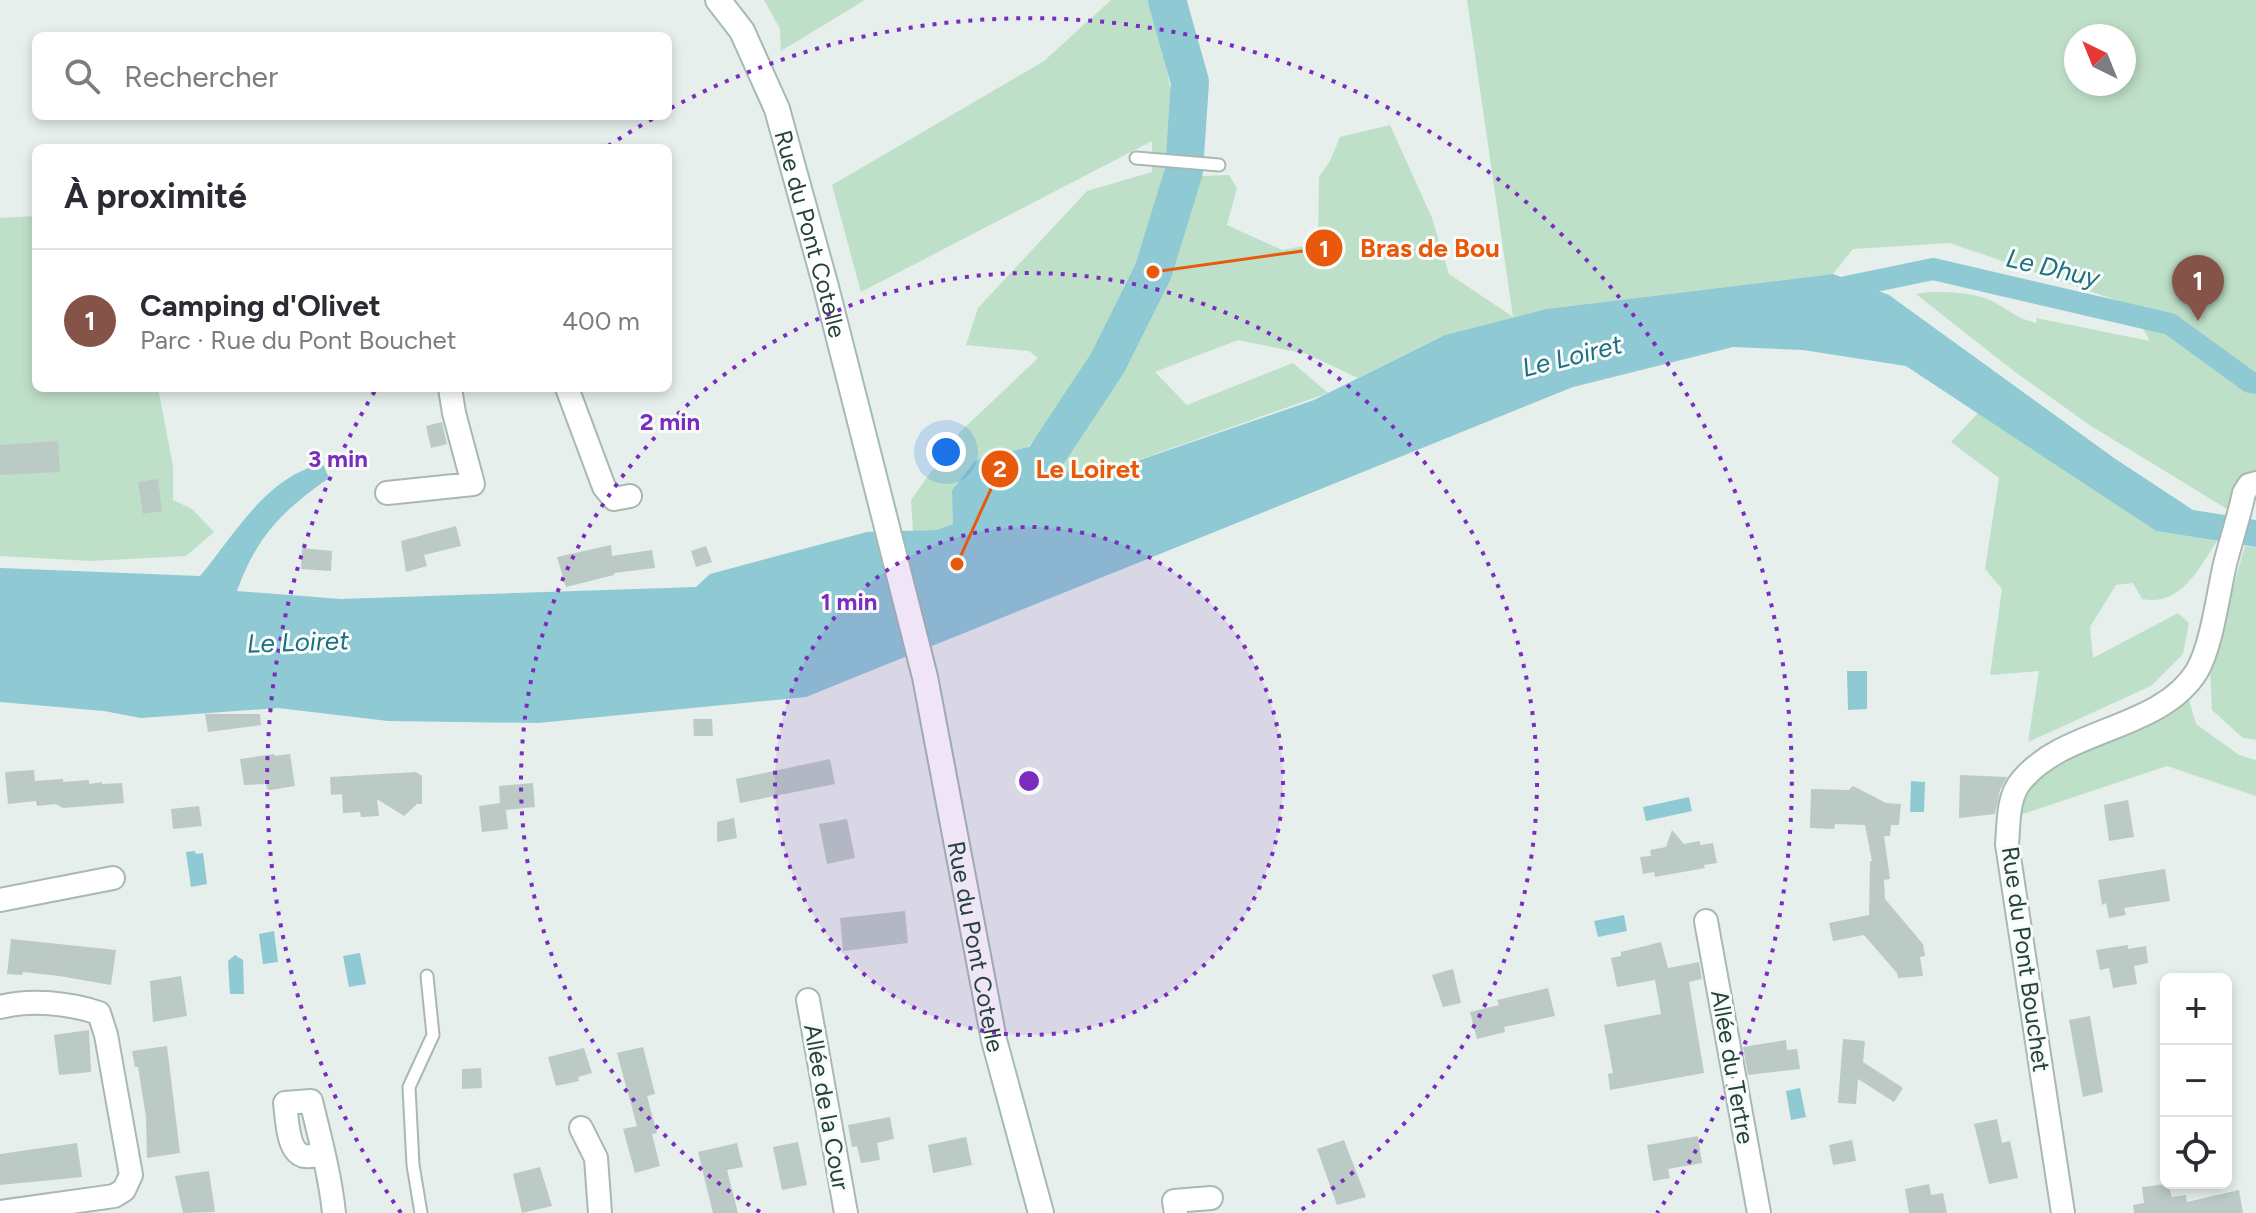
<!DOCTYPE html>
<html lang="fr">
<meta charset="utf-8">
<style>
:root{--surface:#fff;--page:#f2f2f3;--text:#2b2b33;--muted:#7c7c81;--line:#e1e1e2;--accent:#855347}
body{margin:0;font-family:Figtree,sans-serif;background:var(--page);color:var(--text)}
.controls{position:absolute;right:24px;bottom:24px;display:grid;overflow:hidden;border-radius:12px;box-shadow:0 4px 12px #0003}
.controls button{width:72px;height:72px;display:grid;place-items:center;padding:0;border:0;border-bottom:2px solid var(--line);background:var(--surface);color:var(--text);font:40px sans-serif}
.compass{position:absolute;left:2064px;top:24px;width:72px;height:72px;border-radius:50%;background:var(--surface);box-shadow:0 4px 12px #0003;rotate:317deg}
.you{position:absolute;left:946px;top:452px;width:28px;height:28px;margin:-20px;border:6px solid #fff;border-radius:50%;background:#1a73e8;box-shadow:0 0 0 12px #1a73e833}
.badge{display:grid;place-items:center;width:52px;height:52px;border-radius:50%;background:var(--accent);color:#fff;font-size:26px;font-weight:700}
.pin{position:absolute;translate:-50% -66px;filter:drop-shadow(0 2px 4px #0008)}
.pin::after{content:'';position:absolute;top:42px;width:28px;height:24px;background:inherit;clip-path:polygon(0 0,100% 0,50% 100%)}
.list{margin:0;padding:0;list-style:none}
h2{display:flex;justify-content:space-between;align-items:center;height:104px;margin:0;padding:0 32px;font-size:34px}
h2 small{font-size:26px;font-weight:400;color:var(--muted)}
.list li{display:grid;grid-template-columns:52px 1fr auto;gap:24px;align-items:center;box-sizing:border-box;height:144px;padding:0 32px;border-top:2px solid var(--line)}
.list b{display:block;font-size:30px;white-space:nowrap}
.list p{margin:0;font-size:26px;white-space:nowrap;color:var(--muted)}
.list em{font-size:26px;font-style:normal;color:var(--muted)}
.icon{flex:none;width:44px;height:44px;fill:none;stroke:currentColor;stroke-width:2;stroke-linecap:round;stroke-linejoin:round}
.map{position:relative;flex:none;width:2256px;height:1213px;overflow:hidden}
.search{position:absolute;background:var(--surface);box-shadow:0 4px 12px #0003;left:32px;top:32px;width:640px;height:88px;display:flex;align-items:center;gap:20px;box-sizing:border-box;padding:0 28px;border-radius:12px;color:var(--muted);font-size:30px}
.panel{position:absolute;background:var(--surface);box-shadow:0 4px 12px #0003;left:32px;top:144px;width:640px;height:248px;border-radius:12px}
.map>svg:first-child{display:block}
</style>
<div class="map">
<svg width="2256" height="1213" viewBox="0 0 2256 1213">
<rect width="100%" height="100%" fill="#e6efeb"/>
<path fill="#bfe0c8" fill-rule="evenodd" d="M764 0H865L781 51 780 29Z
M1111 0H1153L1172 96 1173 137 1133 289 1058 410 1028 447 976 460 952 490 954 524 936 530 913 531 911 500 960 432 1038 358 1029 351 966 345 978 308 1087 191 1152 172V141L861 292 832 185 1044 61Z
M1467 0H2256V474L2242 476 2232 512 2091 426 2015 372 1916 294C1936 290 1974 292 1992 301 2011 311 2015 318 2037 323L2036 318 2150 341 2130 305 1950 243 1853 249 1833 274 1546 309 1445 335 1358 378 1307 354 1238 340 1155 372 1187 405 1293 363 1328 393 1076 482 1059 460 1126 360 1202 176 1229 175 1237 188 1227 225 1282 250 1318 243 1319 177 1330 161 1340 137 1390 125 1432 218 1449 274 1513 317ZM2076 36H2124V84H2076Z
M36 216V388H158L173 466V500L192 509 214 532 186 556 91 561 0 556V218Z
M1978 413 2156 531 2217 541C2199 568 2181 607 2142 599L2133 583 2116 585 2090 627 2093 658 2178 613 2189 623 2183 654 2151 686 2028 742 2039 671 1990 675 2002 589 1985 569 1999 478 1951 442Z
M2245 546 2256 547V740L2243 738 2212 710 2210 667Z
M2189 700 2196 724 2239 755 2256 760V796L2167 766 2020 815 2026 791 2035 778Z"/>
<path fill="#8ec9d4" d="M1833 274 1889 295 2114 458 2193 510 2256 520V547L2156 531 1906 366 1803 350 1733 347 1573 387 806 697 538 723 388 721 278 708 141 718 104 711 0 702V568L200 576C234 536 267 475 323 464L329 478C283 510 256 537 237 591L341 599 696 587 710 574 867 532 936 530 953 524 952 490 976 460 1028 447 1059 460 1076 482 1314 400 1445 335 1546 309Z
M1847 671H1867V709L1848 710Z
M1911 781 1925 782 1924 812H1910Z
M1689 797 1692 811 1646 821 1643 807Z
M195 851 196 854 203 853 207 884 191 887 186 852Z
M1624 915 1627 931 1598 937 1594 921Z
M274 931 278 962 263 964 259 934Z
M360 953 366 984 349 987 343 956Z
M235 955 243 960 244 994H230L228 961Z
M1800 1088 1806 1117 1791 1120 1786 1091Z"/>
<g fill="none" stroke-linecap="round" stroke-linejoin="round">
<path stroke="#8ec9d4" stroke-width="22" d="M1835 296 1846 287 1933 269 2170 324 2250 382 2256 383"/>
<path stroke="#8ec9d4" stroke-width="38" d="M1017 494 1034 474 1107 364 1153 272 1184 171 1190 82 1167 0"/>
</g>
<path fill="#bbcac4" d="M442 422 447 444 431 448 426 426Z
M58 441 60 472 0 475V445Z
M158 479 162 511 143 514 138 482Z
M456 526 461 546 424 555 427 566 406 572 401 541Z
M611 545 612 556 652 550 655 568 614 573V575L566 587 557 557Z
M706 546 712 562 696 567 691 551Z
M302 548 332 551 331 571 301 569Z
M205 714H260L261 725 208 732Z
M693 719H712L713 736H694Z
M274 754 275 756 290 754 295 786 270 790 267 789 266 784 244 785 240 759Z
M830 759 835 784 740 803 736 779Z
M34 770 35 781 63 779V782L89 780V784L102 782V784L122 783 124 803 63 808 56 804 37 806 36 801 8 804 5 772Z
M416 772 422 776V804H417L404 816 377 799 379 816 361 817 360 812 343 813 342 794 331 795 330 777Z
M1960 775 2007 777 2000 790 1995 814 1959 818Z
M533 783 535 807 506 810 508 829 482 832 479 806 500 803 499 786Z
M1853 786 1886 803 1901 804 1899 825H1891L1890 836H1884L1890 879 1884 880 1885 899 1923 944 1925 956 1920 957 1923 976 1898 978 1897 973 1864 935 1833 941 1829 923 1869 915 1870 861H1872L1865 825 1835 824 1834 829 1810 828 1811 789 1849 790Z
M2128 800 2134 837 2109 841 2104 805Z
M199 806 202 826 173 829 171 809Z
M734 818 737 838 717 842V822Z
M847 819 855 858 827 864 819 824Z
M1672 830 1684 844 1700 841V845L1713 843 1717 863 1704 865 1705 868 1655 877 1654 872 1643 874 1640 857 1651 856 1650 850 1666 847Z
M2165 869 2170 901 2124 908 2126 915 2109 918 2106 903 2102 905 2098 880Z
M905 911 908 943 843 951 840 918Z
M11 939 116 950 111 985 59 976 23 972 22 975 7 974Z
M1661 942 1668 968 1699 962 1702 979 1689 982 1704 1073 1610 1090 1608 1074 1613 1073 1604 1025 1661 1014 1655 980 1617 987 1611 958 1621 956V952Z
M2128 945V949L2146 946 2148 963 2134 966 2137 984 2113 988 2109 968 2100 970 2096 950Z
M1453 969 1461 1003 1443 1007 1432 975Z
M181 976 187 1016 153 1022 150 981Z
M1548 988 1555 1016 1504 1027 1505 1032 1477 1039 1470 1012 1499 1005 1497 1000Z
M2090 1016 2103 1092 2083 1097 2069 1020Z
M89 1030 91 1072 59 1075 54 1035Z
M1843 1039 1865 1041 1863 1062 1903 1088 1894 1102 1858 1079 1856 1104 1838 1103Z
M1786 1040 1787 1050 1797 1049 1800 1069 1748 1075 1743 1047Z
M167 1046 180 1153 147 1158 146 1117 138 1067H135L132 1051Z
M643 1047 655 1094 647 1096 657 1133 652 1134 660 1166 635 1173 623 1129 637 1126 617 1053Z
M584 1048 592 1073 578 1077 579 1081 556 1086 548 1057Z
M481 1068 482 1088 462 1089V1069Z
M890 1117 894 1139 877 1143 880 1160 861 1163 857 1146 852 1147 848 1125Z
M1997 1119 2002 1143 2010 1141 2018 1178 1989 1184 1974 1124Z
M1698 1136 1702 1163 1668 1169 1670 1178 1653 1181 1647 1145Z
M966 1137 972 1165 933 1173 928 1145Z
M1344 1140 1366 1197 1337 1205 1317 1149Z
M1852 1140 1856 1161 1833 1165 1829 1145Z
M798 1142 807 1185 782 1190 773 1147Z
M77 1143 82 1177 0 1185V1154Z
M737 1143 743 1167 727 1170 738 1213H713L698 1152Z
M540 1167 552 1206 522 1213 513 1174Z
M209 1171 215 1212 183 1213 175 1176Z
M1929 1184 1931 1195 1943 1193 1947 1213H1909L1905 1189Z
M2168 1184 2172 1197 2186 1195 2187 1202 2239 1190 2243 1213H2134L2133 1205 2144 1203 2142 1187Z"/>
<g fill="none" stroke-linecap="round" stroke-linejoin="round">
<g stroke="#a8b8b2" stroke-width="15">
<path id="lane" d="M1136 158 1219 165
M421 1213 413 1165 409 1087 433 1035 427 976"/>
</g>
<g stroke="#a8b8b2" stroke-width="26">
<path id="street" d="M567 388 604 487 614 499 630 496
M387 493 473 484 454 413 450 388
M0 900 113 878
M1706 921 1759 1213
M808 1000 846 1213
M0 1007C31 999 69 1003 99 1013L106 1035 131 1175 124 1190 114 1196 0 1212
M581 1128 596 1158 600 1213
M324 1155C318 1155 310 1157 304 1156 287 1152 287 1117 285 1103L311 1101C320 1138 330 1175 334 1213
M1176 1213 1174 1201 1211 1198
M2063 1213 2007 844C2009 823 2007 797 2022 780 2065 728 2161 730 2197 671 2212 645 2218 594 2225 564 2231 540 2239 517 2244 493L2249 485 2256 483"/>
</g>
<g stroke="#a4bbb3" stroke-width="28">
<g id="secondary">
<path id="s1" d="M718 0 742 31 777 109 826 287 925 677 994 1040 1041 1213"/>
</g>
</g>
<use href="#lane" stroke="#fff" stroke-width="11"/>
<use href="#street" stroke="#fff" stroke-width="22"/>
<use href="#secondary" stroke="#fff" stroke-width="24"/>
</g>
<circle cx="1029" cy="781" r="254" fill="#7b2cbf" fill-opacity=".12"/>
<g fill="none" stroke="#7b2cbf" stroke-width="4" stroke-dasharray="4 8">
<circle cx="1029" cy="781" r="254"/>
<path d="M760 1212A508 508 0 1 1 1298 1212"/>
<path d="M401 1213A762 762 0 0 1 376 389M608 146A762 762 0 0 1 654 118M671 108A762 762 0 0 1 1657 1213"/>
</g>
<g text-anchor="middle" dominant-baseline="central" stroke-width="6" stroke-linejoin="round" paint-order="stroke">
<g font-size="24" fill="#24423a" stroke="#f7fbf9">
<text stroke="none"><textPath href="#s1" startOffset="254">Rue du Pont Cotelle</textPath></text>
<text stroke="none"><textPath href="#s1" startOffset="986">Rue du Pont Cotelle</textPath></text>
<text transform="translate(2026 959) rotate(82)">Rue du Pont Bouchet</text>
<text transform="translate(1733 1067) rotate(80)">Allée du Tertre</text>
<text transform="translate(827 1107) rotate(80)">Allée de la Cour</text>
</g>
<g font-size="26" font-style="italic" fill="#1c6f80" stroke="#f7fbf9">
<text transform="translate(2053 268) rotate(13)">Le Dhuy</text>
<text transform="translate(1572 356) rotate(-14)">Le Loiret</text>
<text transform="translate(298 642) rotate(-2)">Le Loiret</text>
</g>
</g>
<circle cx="1029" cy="781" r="12" fill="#7b2cbf" stroke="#f7fbf9" stroke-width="4"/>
<g font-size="24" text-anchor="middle" font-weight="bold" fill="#7b2cbf" stroke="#f7fbf9" stroke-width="6" stroke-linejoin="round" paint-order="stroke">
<text x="670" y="430">2 min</text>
<text x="338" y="467">3 min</text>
<text x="849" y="610">1 min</text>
</g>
<path fill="none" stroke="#e8590c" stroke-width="3" d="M1153 272L1324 248M957 564L1000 469"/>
<g fill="#e8590c" stroke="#f7fbf9" stroke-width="3">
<circle cx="1153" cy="272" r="8"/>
<circle cx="957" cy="564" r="8"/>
<circle cx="1324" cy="248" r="20"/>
<circle cx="1000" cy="469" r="20"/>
</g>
<g font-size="24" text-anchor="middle" font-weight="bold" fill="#fff">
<text x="1324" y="257">1</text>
<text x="1000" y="477">2</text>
</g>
<g font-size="26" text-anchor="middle" font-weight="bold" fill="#e8590c" stroke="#f7fbf9" stroke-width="6" stroke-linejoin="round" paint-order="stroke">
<text x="1430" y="257">Bras de Bou</text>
<text x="1088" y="478">Le Loiret</text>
</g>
</svg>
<div class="controls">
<button>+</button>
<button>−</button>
<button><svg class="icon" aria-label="locate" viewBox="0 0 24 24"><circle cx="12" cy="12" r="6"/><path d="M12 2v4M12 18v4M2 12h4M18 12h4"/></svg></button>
</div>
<svg class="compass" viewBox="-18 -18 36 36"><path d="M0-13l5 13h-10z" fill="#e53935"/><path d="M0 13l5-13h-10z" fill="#7c7c81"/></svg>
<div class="you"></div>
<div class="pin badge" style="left:2198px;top:321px">1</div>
<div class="search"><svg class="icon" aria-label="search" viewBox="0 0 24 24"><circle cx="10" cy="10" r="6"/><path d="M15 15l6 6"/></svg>Rechercher</div>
<section class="panel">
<h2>À proximité<small></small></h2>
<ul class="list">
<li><span class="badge">1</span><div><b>Camping d'Olivet</b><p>Parc · Rue du Pont Bouchet</p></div><em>400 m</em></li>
</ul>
</section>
</div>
